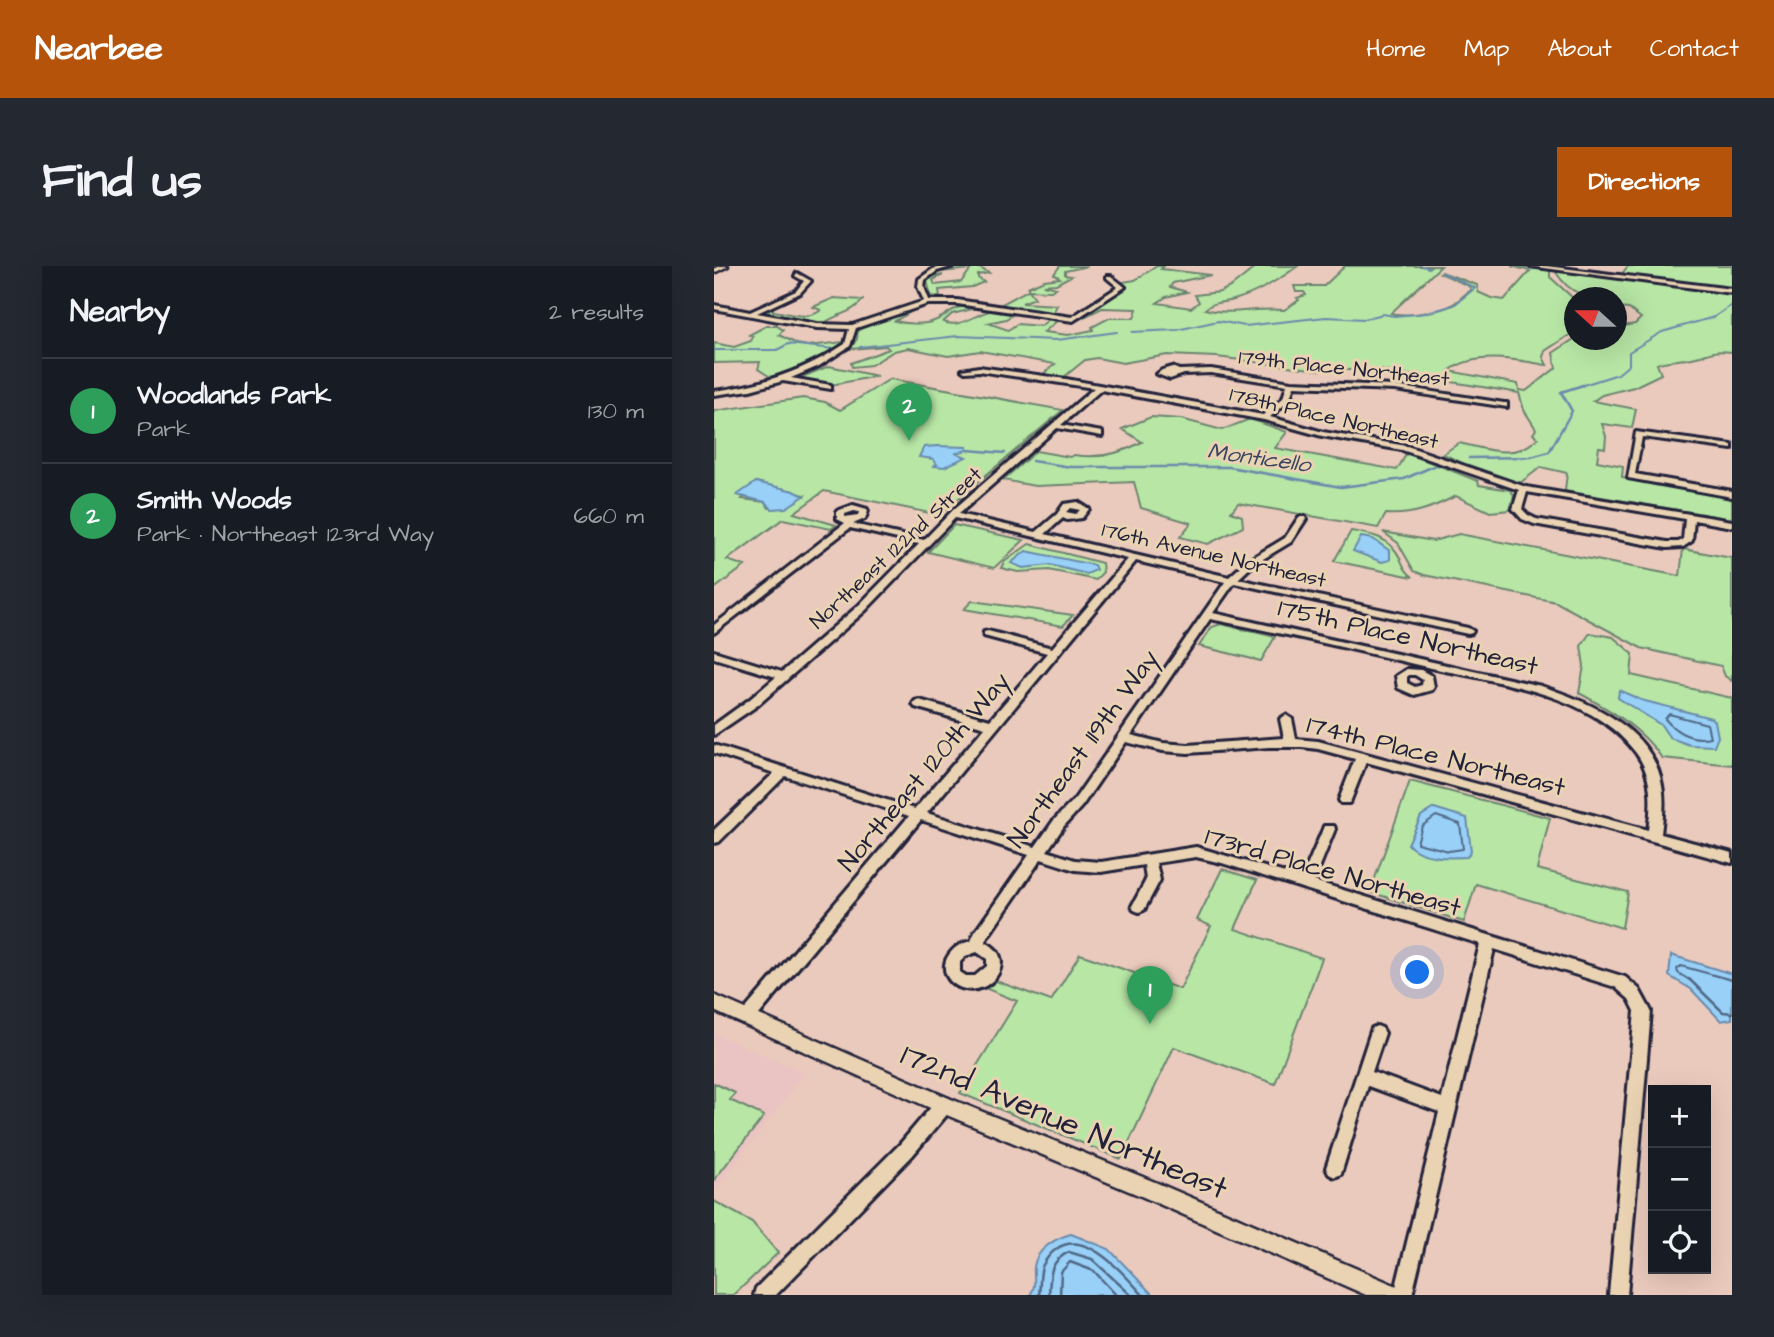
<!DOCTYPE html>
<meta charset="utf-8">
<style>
:root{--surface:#171b24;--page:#242831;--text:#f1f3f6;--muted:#9ea1a6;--line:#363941;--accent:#b45309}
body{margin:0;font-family:"Architects Daughter",sans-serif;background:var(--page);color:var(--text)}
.controls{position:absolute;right:21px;bottom:21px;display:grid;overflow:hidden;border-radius:0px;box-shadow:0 7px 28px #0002}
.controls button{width:63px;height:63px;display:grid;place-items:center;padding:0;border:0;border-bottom:2px solid var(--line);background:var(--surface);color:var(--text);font:35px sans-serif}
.compass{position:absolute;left:850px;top:21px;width:63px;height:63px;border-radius:50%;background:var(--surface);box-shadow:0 7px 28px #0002;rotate:291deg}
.you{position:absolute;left:704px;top:707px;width:24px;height:24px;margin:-18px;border:5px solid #fff;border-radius:50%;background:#1a73e8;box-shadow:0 0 0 10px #1a73e833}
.badge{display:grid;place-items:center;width:46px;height:46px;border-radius:50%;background:var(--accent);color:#fff;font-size:23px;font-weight:700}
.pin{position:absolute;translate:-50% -58px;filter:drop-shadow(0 2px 4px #0008)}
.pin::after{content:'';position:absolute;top:37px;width:24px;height:21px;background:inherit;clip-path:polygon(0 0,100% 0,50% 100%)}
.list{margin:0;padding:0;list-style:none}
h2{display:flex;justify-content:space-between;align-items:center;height:91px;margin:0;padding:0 28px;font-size:30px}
h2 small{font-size:23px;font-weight:400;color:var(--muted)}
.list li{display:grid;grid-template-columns:46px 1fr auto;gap:21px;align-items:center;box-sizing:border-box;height:105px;padding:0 28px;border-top:2px solid var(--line)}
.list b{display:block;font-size:26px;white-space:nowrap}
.list p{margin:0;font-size:23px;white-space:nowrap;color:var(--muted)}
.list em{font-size:23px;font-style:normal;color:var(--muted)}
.icon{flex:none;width:38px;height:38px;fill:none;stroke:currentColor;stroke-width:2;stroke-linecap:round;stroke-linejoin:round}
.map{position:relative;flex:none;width:1018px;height:1029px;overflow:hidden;border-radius:0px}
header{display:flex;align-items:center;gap:42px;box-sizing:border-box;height:98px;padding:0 35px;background:var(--accent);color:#fff}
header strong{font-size:33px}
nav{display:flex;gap:38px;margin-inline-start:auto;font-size:24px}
.intro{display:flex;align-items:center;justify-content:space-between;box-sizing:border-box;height:168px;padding:0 42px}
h1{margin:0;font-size:49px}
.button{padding:18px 32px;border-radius:0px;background:var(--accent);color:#fff;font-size:24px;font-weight:700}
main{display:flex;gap:42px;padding:0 42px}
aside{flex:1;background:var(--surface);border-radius:0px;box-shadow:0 7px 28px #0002}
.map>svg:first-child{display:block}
</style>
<header>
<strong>Nearbee</strong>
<nav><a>Home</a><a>Map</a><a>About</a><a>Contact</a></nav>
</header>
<div class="intro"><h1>Find us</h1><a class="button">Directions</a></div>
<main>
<aside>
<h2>Nearby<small>2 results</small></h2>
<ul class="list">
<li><span class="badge" style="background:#2e9e5b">1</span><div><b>Woodlands Park</b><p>Park</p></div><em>130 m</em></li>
<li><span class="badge" style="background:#2e9e5b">2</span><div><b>Smith Woods</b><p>Park · Northeast 123rd Way</p></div><em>660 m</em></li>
</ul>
</aside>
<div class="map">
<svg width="1018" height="1029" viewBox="0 0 1018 1029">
<rect width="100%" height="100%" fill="#eacabc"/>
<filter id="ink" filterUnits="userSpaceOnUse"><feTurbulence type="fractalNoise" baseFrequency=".0143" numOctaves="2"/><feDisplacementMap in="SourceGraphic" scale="14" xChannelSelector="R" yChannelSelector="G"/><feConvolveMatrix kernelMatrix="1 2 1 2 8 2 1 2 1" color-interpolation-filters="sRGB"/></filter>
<g filter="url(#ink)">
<path fill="#eac4c2" d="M0 767 91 807 0 926Z"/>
<path fill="#b7e6a5" stroke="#6c8470" stroke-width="2" fill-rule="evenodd" d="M248 0H262L275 7 264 9V12L270 16 258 21 225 24 226 31 217 30 213 15 216 11 229 9 219 14 221 19 247 16 257 3 227 6Z
M346 0H374L351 5V9L357 10 342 18 329 19 342 22 337 25 315 24 321 32 308 37 343 39 340 45 345 49 286 39 314 24V21L330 14 346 12 340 8Z
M443 0H450L447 3 497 9 459 17 456 21 473 26 452 31 443 37 477 42 485 36 481 29 506 26 518 20 543 0H584C568 12 543 27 523 33 512 37 500 35 491 43 516 50 544 41 570 44L585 34 583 32 592 29 590 26H582L580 20H610L631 0H727L677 47C690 51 728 46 739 38 746 34 750 28 757 24L755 20 726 7 728 6 763 19 764 26 777 32 790 34 816 5 797 0 836 4V11L860 33V66L831 85 829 91 833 99C803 94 761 85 735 105L804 118 805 124 812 125 842 102 839 87 860 73 902 74 903 61 921 58 927 52 915 43 903 42 902 32C874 31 858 32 841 5L1018 28V86C995 83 997 89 978 92 965 95 956 93 943 98L947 108 920 121 888 129 879 135 922 143 918 162 888 158 892 170 891 182 885 181 883 195 909 200 908 211 1018 231V253L851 225 853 207 827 201 806 217 772 208 729 188 745 177C773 183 801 195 824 172L819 168 822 163 810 144 805 127 664 104H605L503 91 453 89 409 97 383 92 371 94 350 111 328 109 341 98 266 85 234 90 194 82 180 85 157 99 138 101 137 97 175 83 172 80 136 83 143 73 144 64 199 41 204 42 181 55C192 58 210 59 220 55 234 50 243 35 259 43L238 48 229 56C248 63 262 47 279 44 284 43 291 45 296 45L294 47 298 49 292 53 274 57 294 64 303 58 327 60 335 53 322 51 326 49 344 54 330 66 354 69 379 64 378 61 395 52H420L423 43 388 42 366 53 411 22 409 16 421 14Z
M914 0H1018V23L907 9Z
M120 32 149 34C139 47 120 49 109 58L47 46 59 42V45C75 47 94 55 107 44L99 41Z
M52 60H63L69 64 65 69 83 78 94 80 129 76V79L66 111 58 112 44 103 46 96 0 97V77L20 81 37 75 39 71 35 69Z
M115 100 163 110 117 119 83 113Z
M176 113 349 144 225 249 110 225 80 247 122 259 117 263 69 253 13 294 31 300 0 323V145L89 132 111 136 126 144ZM42 216 90 229 55 242 51 236 28 233Z
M437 151 467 153 508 164 536 153 573 166 561 182 683 204 693 187 764 215 765 219 796 224 800 229 796 244 776 246 742 230C718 242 698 250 672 248L664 262 524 237 517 246 528 250 529 261 494 278 466 271 477 257 427 242 420 216 321 220 289 214 322 185 356 191 360 189C384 193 406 188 428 176L408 163Z
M240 259 310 274 280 302 214 286Z
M637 265C657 268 676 271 686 292 690 301 691 305 699 311L620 295Z
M669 266 719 275 745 268 966 310 969 283 1018 292V415L1011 410 1007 400 927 382 842 336 710 309 700 305 684 277Z
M315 278 388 297 389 306 382 314 335 304 304 306 287 302 290 296Z
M258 335 359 349 349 360 250 343Z
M507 358 561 371 547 395 485 380 498 361Z
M876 367 899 371 919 388 917 409 1018 432V499L948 492C926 461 898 445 865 427L870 400 867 380Z
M696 515 836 552 823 603 914 626 908 662 762 618 750 656 656 626Z
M508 603 543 614 521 663 608 692 561 818 460 781 407 893 246 827 303 735 273 723 282 715 337 735 366 688 466 723 497 660 483 654Z
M0 817 21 827 16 834 50 850 0 914Z
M0 935 38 956 64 987 20 1029H0Z"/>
<path fill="#98d0f7" stroke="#698aac" stroke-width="2" d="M223 180 253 181V184L243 187 252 191 230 201 220 200 223 198 219 193 205 191 210 181Z
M42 216 80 225 90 230 72 242 58 243 51 236 23 229Z
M647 271 659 273 676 285V294L668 296 639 285Z
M312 285 380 299 382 304 373 308 336 299 309 302 297 297Z
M905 424 927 434 997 452 1001 455 1004 471 1000 480 976 479 956 472 947 459 904 432Z
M720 542 753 552 757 585 753 591C736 592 706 593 694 578L707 550Z
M957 689 1018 708V753L1007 755 977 723 955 710Z
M357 968 395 983 439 1029H316C323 1020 319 1011 320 1001 322 983 342 972 357 968Z"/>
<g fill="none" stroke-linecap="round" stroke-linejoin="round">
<path stroke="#516886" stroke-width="2" d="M955 448 993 458 996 471C977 475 963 467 951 453Z
M722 550 746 558 749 583 735 585 703 577 708 560Z
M977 715 964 707 963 703 967 700 1018 714"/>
<path stroke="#516886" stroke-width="2.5" d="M975 713 1009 746 1018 747
M325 1029C327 1019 324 1006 330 997 360 948 406 1004 429 1029
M335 1029C336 1010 335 995 355 986L378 993 417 1029
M346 1029 347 1006 356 996 380 1005 402 1029"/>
<path stroke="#698aac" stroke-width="2" d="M708 0 715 2
M418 66 463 64 504 55 531 60 612 51 650 53 669 48 680 50 713 47 740 39 761 22 729 7
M146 81 244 70 343 74 403 66
M0 84H63L74 78 120 83
M863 121 904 108 915 99V86L948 66 1000 51 1018 39"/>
<path stroke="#698aac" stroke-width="2.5" d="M253 184 291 187
M755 192 817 191 835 186 858 145 847 126 869 119
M318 195 357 201H515L627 221 690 213 722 199"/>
<g stroke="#22223b" stroke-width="6">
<path id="minor" d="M230 0H240L223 5 211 14 210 21 215 34H243L358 51 404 21 393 12V10H397L411 21 359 55 243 38H214L142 62 136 80 105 100 77 112 117 119V123L69 115 36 124 0 129V125C48 119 90 105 131 78L135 63 103 62 0 43V39L36 46 82 25 90 15 81 10 83 7 97 15 86 27 43 47 103 58 138 59 210 35 204 21 205 13 219 3Z
M815 0H832L1018 23V27Z
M265 101 352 113 549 149 569 132 573 119 497 107 470 108 456 113 443 108 448 104 458 101 465 104 497 103 577 116 681 120 790 137H793V141L681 124 580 120 575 135 556 151 609 166 693 180 812 221 1018 255V261L980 254 978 275 969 281 953 282 820 258 808 253 799 243 805 224 688 184 608 170 550 154 387 124 347 159 388 166V170L343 162 245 248 322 266 343 248 350 238 364 236 375 243 368 252 353 254 349 252 331 268 515 311 533 295 571 272 585 251H591L592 253 577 276 539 299 524 313 754 362 759 365 758 367 754 368 520 317 499 347 827 420C876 436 938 462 948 519 951 535 949 551 947 568L1018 587V597L652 496 637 534 635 537H627L625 534 641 493 604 483 588 481H555L474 487 449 485 412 476 368 540 350 560 333 585 361 594 387 596 482 581 588 612 609 563 610 560H620L621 563 600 615 911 711 925 723 937 745 913 1029H895L921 745 915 733 901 721 780 683 698 1029H680L725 846 654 820 627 908 621 911 615 908 612 902 658 762 663 760 668 762 671 767 658 806 728 832 766 678 508 597 482 591 442 597 446 614 430 644 425 646 420 644 418 640 432 614 430 599 387 606 361 604 327 593 273 672 271 676C305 692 278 729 251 723 232 719 224 700 238 685 243 679 250 677 257 675L261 666 315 589 207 554 39 756 34 758 29 756 26 751 29 746 195 550 71 510 5 576 0 577V564L60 507 0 487V479L201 543 271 461 201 441 199 438 201 435 205 434 276 454 333 387 270 370V366L274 365 338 382 414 293 241 252 152 344 44 439 0 469V459L36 433 62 411 0 392V385L68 406 144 340 205 278 136 262 0 367V359L131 257 123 253V245L139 239 153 243 154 245 151 253 139 258 210 274 239 244 380 122 265 105 251 106 248 104ZM813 226 971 253 969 274 964 276H953L822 253 814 249 808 243ZM356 242 366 244 362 248 352 246ZM140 245 145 246 144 249 131 251V248ZM422 295 511 316 360 534 340 554 321 581 213 547ZM496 353C566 367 635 382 704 399 775 416 876 424 922 487 939 510 938 538 934 564L604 475 582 473 578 453 572 449 566 453 570 472 474 479 449 477 417 469ZM263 686 273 693V700L261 710H252L246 706V696L252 690Z
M922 166 1018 179V183L928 171 921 208 1018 225V231L914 212Z
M693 403 707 404 718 410 720 421 718 424 700 429 684 422 682 410ZM695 409H701L709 414 708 419 701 421 693 417V411Z
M230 831 236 833 238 839 236 845 198 890 62 1029H40L42 1022 186 878 224 833Z"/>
</g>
<g stroke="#22223b" stroke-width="5">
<path id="tertiary" d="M6 0H14L0 7V3Z
M0 729 237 833 441 916 685 1021 688 1029H652L427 930 223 845 0 745Z"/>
</g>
<use href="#minor" fill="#ead3b3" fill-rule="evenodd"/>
<use href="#tertiary" fill="#ead3b3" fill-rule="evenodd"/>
</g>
</g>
<g text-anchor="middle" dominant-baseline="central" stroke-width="6" stroke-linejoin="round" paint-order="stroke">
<g font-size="21" fill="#22223b" stroke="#ead3b3">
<text transform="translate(630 102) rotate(6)">179th Place Northeast</text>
<text transform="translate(620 152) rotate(13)">178th Place Northeast</text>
<text transform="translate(182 282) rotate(-43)">Northeast 122nd Street</text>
<text transform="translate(500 289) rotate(13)">176th Avenue Northeast</text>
</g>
<g font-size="23" font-style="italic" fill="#3a4561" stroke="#ead3b3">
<text transform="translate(545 192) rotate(8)">Monticello</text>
</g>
<g font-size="26" fill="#22223b" stroke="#ead3b3">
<text transform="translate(694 371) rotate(13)">175th Place Northeast</text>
<text transform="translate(369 483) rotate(-54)">Northeast 119th Way</text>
<text transform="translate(722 490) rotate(14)">174th Place Northeast</text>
<text transform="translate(210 506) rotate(-50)">Northeast 120th Way</text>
<text transform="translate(619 606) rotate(16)">173rd Place Northeast</text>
</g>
<g font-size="32" fill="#22223b" stroke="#ead3b3">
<text transform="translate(350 856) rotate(23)">172nd Avenue Northeast</text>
</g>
</g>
</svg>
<div class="controls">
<button>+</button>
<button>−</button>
<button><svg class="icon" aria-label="locate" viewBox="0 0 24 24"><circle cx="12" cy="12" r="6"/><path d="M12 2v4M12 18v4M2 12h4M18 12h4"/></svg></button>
</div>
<svg class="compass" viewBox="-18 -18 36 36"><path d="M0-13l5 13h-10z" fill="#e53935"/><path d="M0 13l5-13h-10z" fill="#9ea1a6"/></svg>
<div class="you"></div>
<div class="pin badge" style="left:436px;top:758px;background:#2e9e5b">1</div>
<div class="pin badge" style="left:195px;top:175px;background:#2e9e5b">2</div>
</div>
</main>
